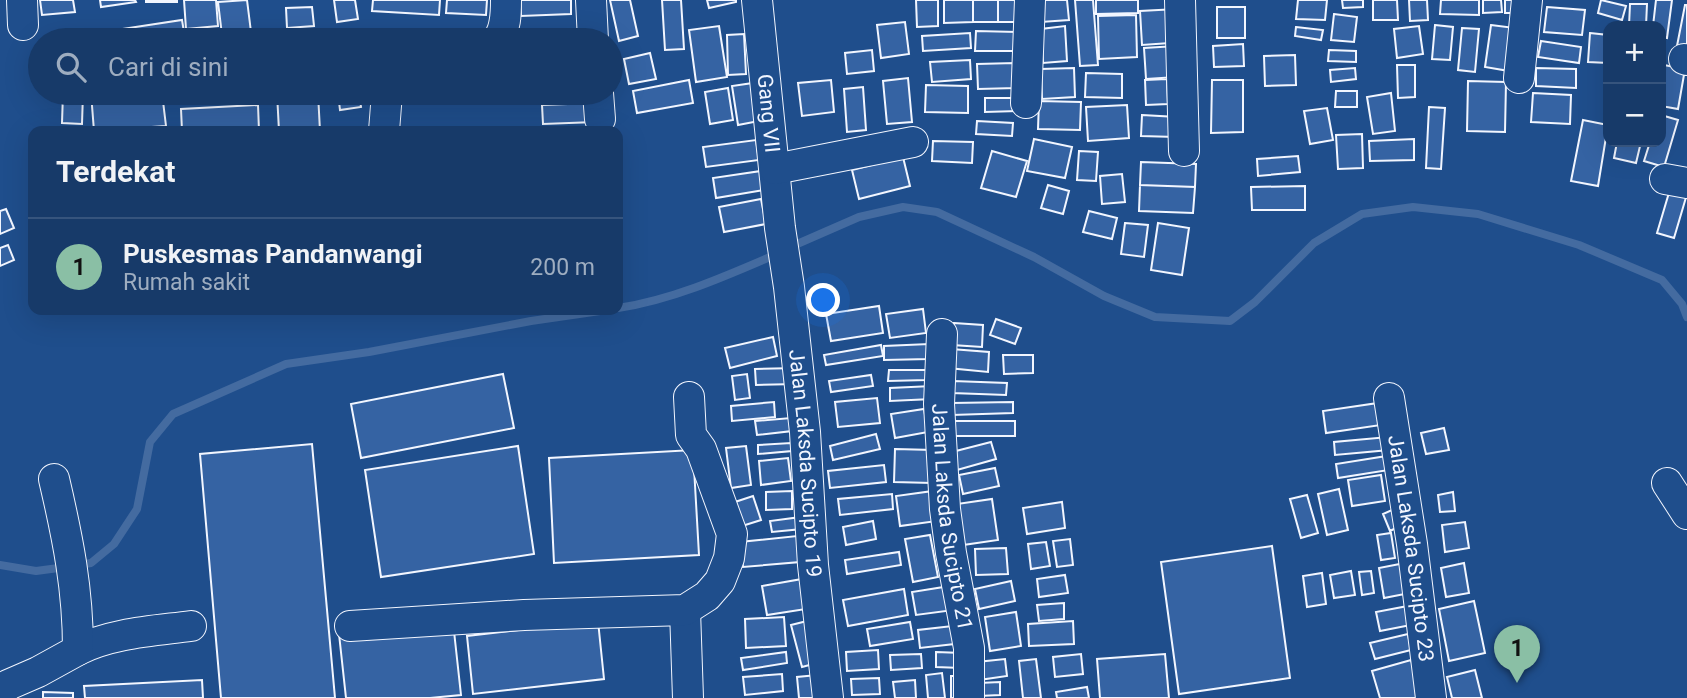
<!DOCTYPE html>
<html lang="id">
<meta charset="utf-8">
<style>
:root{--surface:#173a69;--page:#20416f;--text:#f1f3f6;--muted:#9eadc0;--line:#36547d;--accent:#8abfa5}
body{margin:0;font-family:Roboto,sans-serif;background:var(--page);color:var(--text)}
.controls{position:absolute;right:21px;top:21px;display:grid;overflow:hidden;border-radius:14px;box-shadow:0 7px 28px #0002}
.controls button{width:63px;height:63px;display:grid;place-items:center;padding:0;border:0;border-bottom:2px solid var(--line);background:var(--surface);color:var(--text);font:35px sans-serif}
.you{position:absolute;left:824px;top:301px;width:24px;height:24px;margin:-18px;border:5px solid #fff;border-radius:50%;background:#1a73e8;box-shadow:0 0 0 10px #1a73e833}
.badge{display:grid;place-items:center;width:46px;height:46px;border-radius:50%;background:var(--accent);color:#111;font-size:23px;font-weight:700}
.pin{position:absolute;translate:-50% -58px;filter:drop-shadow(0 2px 4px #0008)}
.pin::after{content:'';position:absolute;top:37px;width:24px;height:21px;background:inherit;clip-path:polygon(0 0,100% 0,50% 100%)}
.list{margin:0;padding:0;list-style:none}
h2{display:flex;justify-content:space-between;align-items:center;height:91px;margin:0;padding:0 28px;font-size:30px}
h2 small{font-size:23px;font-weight:400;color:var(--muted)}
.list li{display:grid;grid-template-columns:46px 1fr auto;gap:21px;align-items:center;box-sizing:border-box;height:98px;padding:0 28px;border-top:2px solid var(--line)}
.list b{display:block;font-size:26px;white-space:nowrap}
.list p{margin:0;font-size:23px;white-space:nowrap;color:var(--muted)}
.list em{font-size:23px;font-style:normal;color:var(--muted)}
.icon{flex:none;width:38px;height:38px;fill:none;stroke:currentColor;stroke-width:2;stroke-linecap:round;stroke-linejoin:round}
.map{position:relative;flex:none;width:1687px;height:698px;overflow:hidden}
.search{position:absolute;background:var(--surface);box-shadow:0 7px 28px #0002;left:28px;top:28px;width:595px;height:77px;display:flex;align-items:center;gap:18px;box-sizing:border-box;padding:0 24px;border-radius:38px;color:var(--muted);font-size:26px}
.panel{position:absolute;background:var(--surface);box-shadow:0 7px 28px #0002;left:28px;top:126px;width:595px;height:189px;border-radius:14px}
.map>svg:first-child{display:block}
</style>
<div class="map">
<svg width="1687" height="698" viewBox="0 0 1687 698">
<rect width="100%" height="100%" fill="#1f4e8c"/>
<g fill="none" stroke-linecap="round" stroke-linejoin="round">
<path stroke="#446ba0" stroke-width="8" d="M788 248 859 217 903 207 937 212 1034 257 1104 296 1155 317 1230 321 1255 302 1314 243 1362 214 1413 207 1478 214 1579 245 1662 280 1682 304 1687 317
M618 308C672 300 726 276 777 254
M0 565 36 571 66 567
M79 565 91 563 114 544 137 509 150 442 173 414 286 364 369 352 531 321 607 310"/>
</g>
<path fill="#3563a3" stroke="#f2f6ff" stroke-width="2" d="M40 0H73L75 12 42 15Z
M100 0H135L136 2 101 7Z
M146 0H177V2H146Z
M184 0H216L218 26 186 29Z
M247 0 251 32 222 35 218 2Z
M334 0H355L358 19 337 22Z
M373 0H440L439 15 372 11Z
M447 0H487L486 15 446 13Z
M520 0H571V14L521 16Z
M610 0H630L638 36 619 41Z
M662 0H681L684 49 665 50Z
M707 0H736V2L709 8Z
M916 0H938V26L917 27Z
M944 0H973V22L944 23Z
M973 0H998V22H973Z
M998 0H1021V22H998Z
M1039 0H1067L1069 20 1041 22Z
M1075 0H1093L1098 65 1080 66Z
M1096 0H1138V13L1096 14Z
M1298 0H1327L1325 20 1296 19Z
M1342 0H1363V7L1343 8Z
M1373 0H1397L1398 20H1373Z
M1409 0H1427L1428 20 1410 21Z
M1441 0H1479V15L1440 14Z
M1483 0H1501L1502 12 1483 13Z
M1505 0H1523V13H1505Z
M1601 0 1626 6 1622 20 1598 13Z
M1656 0H1672L1667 38 1661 37V26H1653Z
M1630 4H1647L1646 26H1629Z
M1685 5H1687V53L1676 51Z
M312 7 314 26 287 28 286 8Z
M1217 7H1245V38H1217Z
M1547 7 1585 10 1582 35 1544 32Z
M1177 9 1170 43 1142 45 1140 11Z
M1334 14 1357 17 1354 42 1331 40Z
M1136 15 1137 57 1099 59 1098 16Z
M182 20 185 38 89 40V34Z
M905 22 909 54 881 58 877 25Z
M1435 25 1453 27 1450 60 1432 59Z
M1491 25 1515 28 1509 71 1485 67Z
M719 26 727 77 696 82 689 30Z
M1065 26 1067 61 1043 63 1041 29Z
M1419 26 1423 54 1397 58 1394 29Z
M1296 27 1323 30 1321 40 1295 36Z
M1462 28 1479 29 1475 72 1458 70Z
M976 31 1018 32V51H975Z
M291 32 345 33 344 40H291Z
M970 33 971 48 923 51 922 36Z
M1590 33 1608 35V63L1588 62Z
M744 34 746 74 728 75 727 35Z
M1541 41 1581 47 1579 63 1538 57Z
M1243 44 1244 66 1214 67 1213 46Z
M1176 46 1177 77 1146 79 1144 48Z
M872 50 874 71 847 74 845 53Z
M1329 50 1356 51V62L1328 61Z
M650 53 656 79 629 84 624 59Z
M1295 55 1296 85 1265 86 1264 56Z
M970 60 971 79 932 82 930 62Z
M1015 63 1016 88 978 89 977 64Z
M1397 65H1415V97L1398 98Z
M1664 65 1685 69 1678 109 1661 106Z
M1074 68 1075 97 1042 99 1041 69Z
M1355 68 1356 79 1331 82 1330 70Z
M1536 68 1576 69V88L1536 86Z
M1086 73 1122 74V98L1085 97Z
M908 78 912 122 887 124 883 81Z
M1167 79 1168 104 1146 105 1145 80Z
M689 80 693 103 637 113 633 91Z
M831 80 834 112 802 116 798 83Z
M1212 80H1243V132L1211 133Z
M1468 81 1506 82 1505 132 1467 131Z
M753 83 759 121 738 125 732 86Z
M926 85 968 86V113L925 112Z
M863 87 866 130 847 132 844 89Z
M728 88 733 120 710 124 705 92Z
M1336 91H1357V107H1335Z
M63 93H83L82 124 62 123Z
M91 93H162L166 126 94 131Z
M277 93H318L320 131H279Z
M338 93H359L361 107 340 110Z
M1391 93 1395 131 1373 134 1367 97Z
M1533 93 1571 95 1570 124 1531 122Z
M985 98H1020V111L985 112Z
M1039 101 1081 102 1080 130 1038 129Z
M594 103 595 122 543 124 542 105Z
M258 105 259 131H182L181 109Z
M1127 105 1129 138 1088 141 1086 107Z
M1429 107 1445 108 1441 169 1426 168Z
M1327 108 1333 140 1310 144 1304 111Z
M1142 115 1177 117 1176 137 1141 136Z
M1661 115 1678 120 1664 167 1644 161 1650 142H1661Z
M1583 120 1608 125 1598 186 1571 181Z
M977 121 1013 123 1012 136 976 134Z
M1362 134 1363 168 1338 169 1336 135Z
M1034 139 1072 147 1065 178 1027 171Z
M1414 139V160L1370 161 1369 141Z
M756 140 759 160 706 167 703 147Z
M933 141 973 142 972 163 932 161Z
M1617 142H1641L1636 163 1614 158Z
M992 151 1027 161 1016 197 981 188Z
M1079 151 1098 152 1096 181 1077 180Z
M1298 156 1300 172 1258 176 1257 159Z
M903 157 910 186 859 199 852 170Z
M1141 162 1196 164 1195 187 1140 185Z
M761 171 764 190 716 198 713 178Z
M1122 174 1125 202 1102 204 1100 176Z
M1048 185 1069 191 1063 214 1041 208Z
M1140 185 1195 187 1193 213 1139 211Z
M1305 186V210H1252L1251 187Z
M1671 186 1687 194 1674 238 1657 233Z
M761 199 766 224 724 232 719 207Z
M6 209 14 228 0 234V211Z
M1089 211 1117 218 1112 239 1083 232Z
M1125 223 1148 225 1144 257 1121 254Z
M1158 223 1189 228 1182 275 1151 270Z
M8 245 14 260 0 266V248Z
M879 306 883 333 831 341 826 314Z
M923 309 926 333 890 338 886 314Z
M996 319 1021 328 1015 344 990 335Z
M954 323 983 325 982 347 952 345Z
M773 337 777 356 730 368 725 348Z
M929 344V359L884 360V346Z
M881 345 883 356 826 365 824 355Z
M951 349 989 352 988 372 948 368Z
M1003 355H1033V373L1004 374Z
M797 368V384L756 385 755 369Z
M889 370H927V380L888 381Z
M503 374 514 428 361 458 351 404Z
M747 374 750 398 735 400 732 376Z
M871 375 873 386 831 392 829 381Z
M953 381 1007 383 1006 395 952 393Z
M932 386V399L890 401V388Z
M877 398 880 423 838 427 835 402Z
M774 402 775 417 732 421 731 406Z
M1013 402V413L952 415V403Z
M1378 403 1381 425 1326 433 1323 411Z
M924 409 928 432 895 438 891 414Z
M791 418 792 431 757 435 755 421Z
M953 421H1015V436H954Z
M1444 428 1449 450 1426 454 1421 433Z
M876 434 880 449 833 460 830 446Z
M1388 437 1389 450 1335 455 1334 442Z
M991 442 996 459 957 470 952 452Z
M791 443 792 451 758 454V445Z
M312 444 335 698H221L200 454Z
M518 446 534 554 381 577 365 470Z
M746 446 751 485 731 488 726 448Z
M895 449 933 450 932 483 894 482Z
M693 450 699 555 554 563 549 458Z
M1393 455 1395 469 1338 478 1336 464Z
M788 458 791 481 761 485 759 461Z
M884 465 886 482 830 488 828 471Z
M995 468 999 486 963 494 959 475Z
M1381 475 1385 501 1352 506 1348 480Z
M1339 489 1348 530 1327 535 1318 494Z
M792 491V509L766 510V492Z
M933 491 937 521 900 526 896 496Z
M1453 492 1455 511 1440 512 1438 495Z
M892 494 893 509 840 515 838 499Z
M1307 495 1318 533 1301 538 1290 499Z
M753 496 761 520 739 527 732 503Z
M992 499 998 540 956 546 950 505Z
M1062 502 1065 528 1027 534 1023 508Z
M1401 506 1408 522 1390 531 1383 514Z
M801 517 802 529 772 532 770 521Z
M873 521 876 539 846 545 843 527Z
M1465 522 1469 548 1445 552 1442 525Z
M1391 533 1395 558 1381 560 1377 535Z
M930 535 938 577 913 582 905 539Z
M797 536 800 562 743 567 740 542Z
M1070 539 1073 565 1057 567 1053 541Z
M1046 542 1050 566 1031 569 1028 544Z
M1272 546 1290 678 1179 694 1161 562Z
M1006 548 1008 574 976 575 975 549Z
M899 552 901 565 847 574 845 560Z
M1410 562 1415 592 1384 598 1379 568Z
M1464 563 1469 593 1446 597 1441 568Z
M1351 571 1355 595 1334 598 1330 575Z
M1371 571 1374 593 1362 595 1359 572Z
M1322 573 1326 604 1307 607 1303 576Z
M1065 575 1068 593 1039 597 1037 579Z
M802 579 806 609 767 615 762 586Z
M1011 581 1015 601 979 609 975 589Z
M950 586 954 610 916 615 912 592Z
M904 589 908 615 848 626 843 600Z
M1474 601 1485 653 1449 661 1439 609Z
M1064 603V619L1039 621 1037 605Z
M1413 605 1416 624 1380 631 1376 612Z
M1016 612 1021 646 990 651 985 617Z
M784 617 786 646 746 648 745 619Z
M598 621 604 679 473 694 467 636Z
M807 621 817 663 802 667 791 625Z
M1073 621 1074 644 1029 646 1028 624Z
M453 622 461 695 430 698H346L339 634Z
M910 622 913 639 870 646 867 629Z
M961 625 963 643 920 648 918 630Z
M1408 634 1411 650 1375 659 1370 643Z
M878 650 879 669 847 671 846 652Z
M786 652 787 663 743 670 741 658Z
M936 652 962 653 961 668 936 667Z
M921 654 922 668 891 670 890 655Z
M1081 654 1083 674 1055 677 1053 657Z
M1165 654 1169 698H1100L1097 659Z
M1005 659 1007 676 979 680 977 662Z
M1036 659 1041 698H1023L1019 661Z
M1411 660 1422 698H1380L1372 671Z
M1475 670 1482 698H1452L1447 677Z
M942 673 945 698H928L926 675Z
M782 674 783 691 745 695 743 677Z
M817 675 819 698H799L797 677Z
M951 676H960V698H951Z
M879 678 880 694 852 695 851 679Z
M202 680 203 698H85L84 686Z
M915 680 916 698H895L893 682Z
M1000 682V695L979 696V683Z
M1087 687 1089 698H1057L1056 692Z
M43 692 73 693V698H43Z"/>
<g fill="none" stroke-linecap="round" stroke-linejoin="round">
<g stroke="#f2f6ff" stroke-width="32">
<g id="minor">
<path d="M22 0 23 25"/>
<path d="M591 0 593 40"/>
<path id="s1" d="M757 0 780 228 789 287 805 432 813 565 828 698"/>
<path d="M1180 0 1184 151"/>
<path d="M497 40C506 30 506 13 506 0"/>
<path d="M1684 59 1687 60"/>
<path d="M1519 78 1527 0"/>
<path d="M598 93 600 119"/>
<path d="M1026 103 1030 0"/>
<path d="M384 131 387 93"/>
<path d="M775 169 913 142"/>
<path d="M1665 179 1687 183"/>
<path id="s2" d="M942 334 939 404 945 509 951 553 969 648V698"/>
<path id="s3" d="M1389 398 1412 544 1431 698"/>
<path d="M1667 483 1687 514"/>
<path d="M685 610 688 698"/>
<path d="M350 626 524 615 685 610 707 596 720 581 729 558 732 534 701 449 691 435 689 397"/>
<path d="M78 650C112 633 153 631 191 626"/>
<path d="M1 698 2 692 8 685 38 672 78 650C78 589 68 539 54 479"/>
</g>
</g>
<use href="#minor" stroke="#1f4e8c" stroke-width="30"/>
</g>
<g text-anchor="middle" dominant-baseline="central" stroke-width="5" stroke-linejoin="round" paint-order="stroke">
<g font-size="21" fill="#f2f6ff" stroke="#1f4e8c">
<text stroke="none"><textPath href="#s1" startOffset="114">Gang VII</textPath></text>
<text stroke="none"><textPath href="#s1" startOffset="466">Jalan Laksda Sucipto 19</textPath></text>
<text stroke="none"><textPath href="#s2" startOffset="184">Jalan Laksda Sucipto 21</textPath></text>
<text stroke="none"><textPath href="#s3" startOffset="152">Jalan Laksda Sucipto 23</textPath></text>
</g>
</g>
</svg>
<div class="controls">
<button>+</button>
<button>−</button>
</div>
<div class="you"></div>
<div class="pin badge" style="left:1517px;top:683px">1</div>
<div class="search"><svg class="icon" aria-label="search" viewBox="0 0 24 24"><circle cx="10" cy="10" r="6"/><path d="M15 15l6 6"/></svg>Cari di sini</div>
<section class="panel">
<h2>Terdekat<small></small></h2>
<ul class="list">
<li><span class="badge">1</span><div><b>Puskesmas Pandanwangi</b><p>Rumah sakit</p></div><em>200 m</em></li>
</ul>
</section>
</div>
